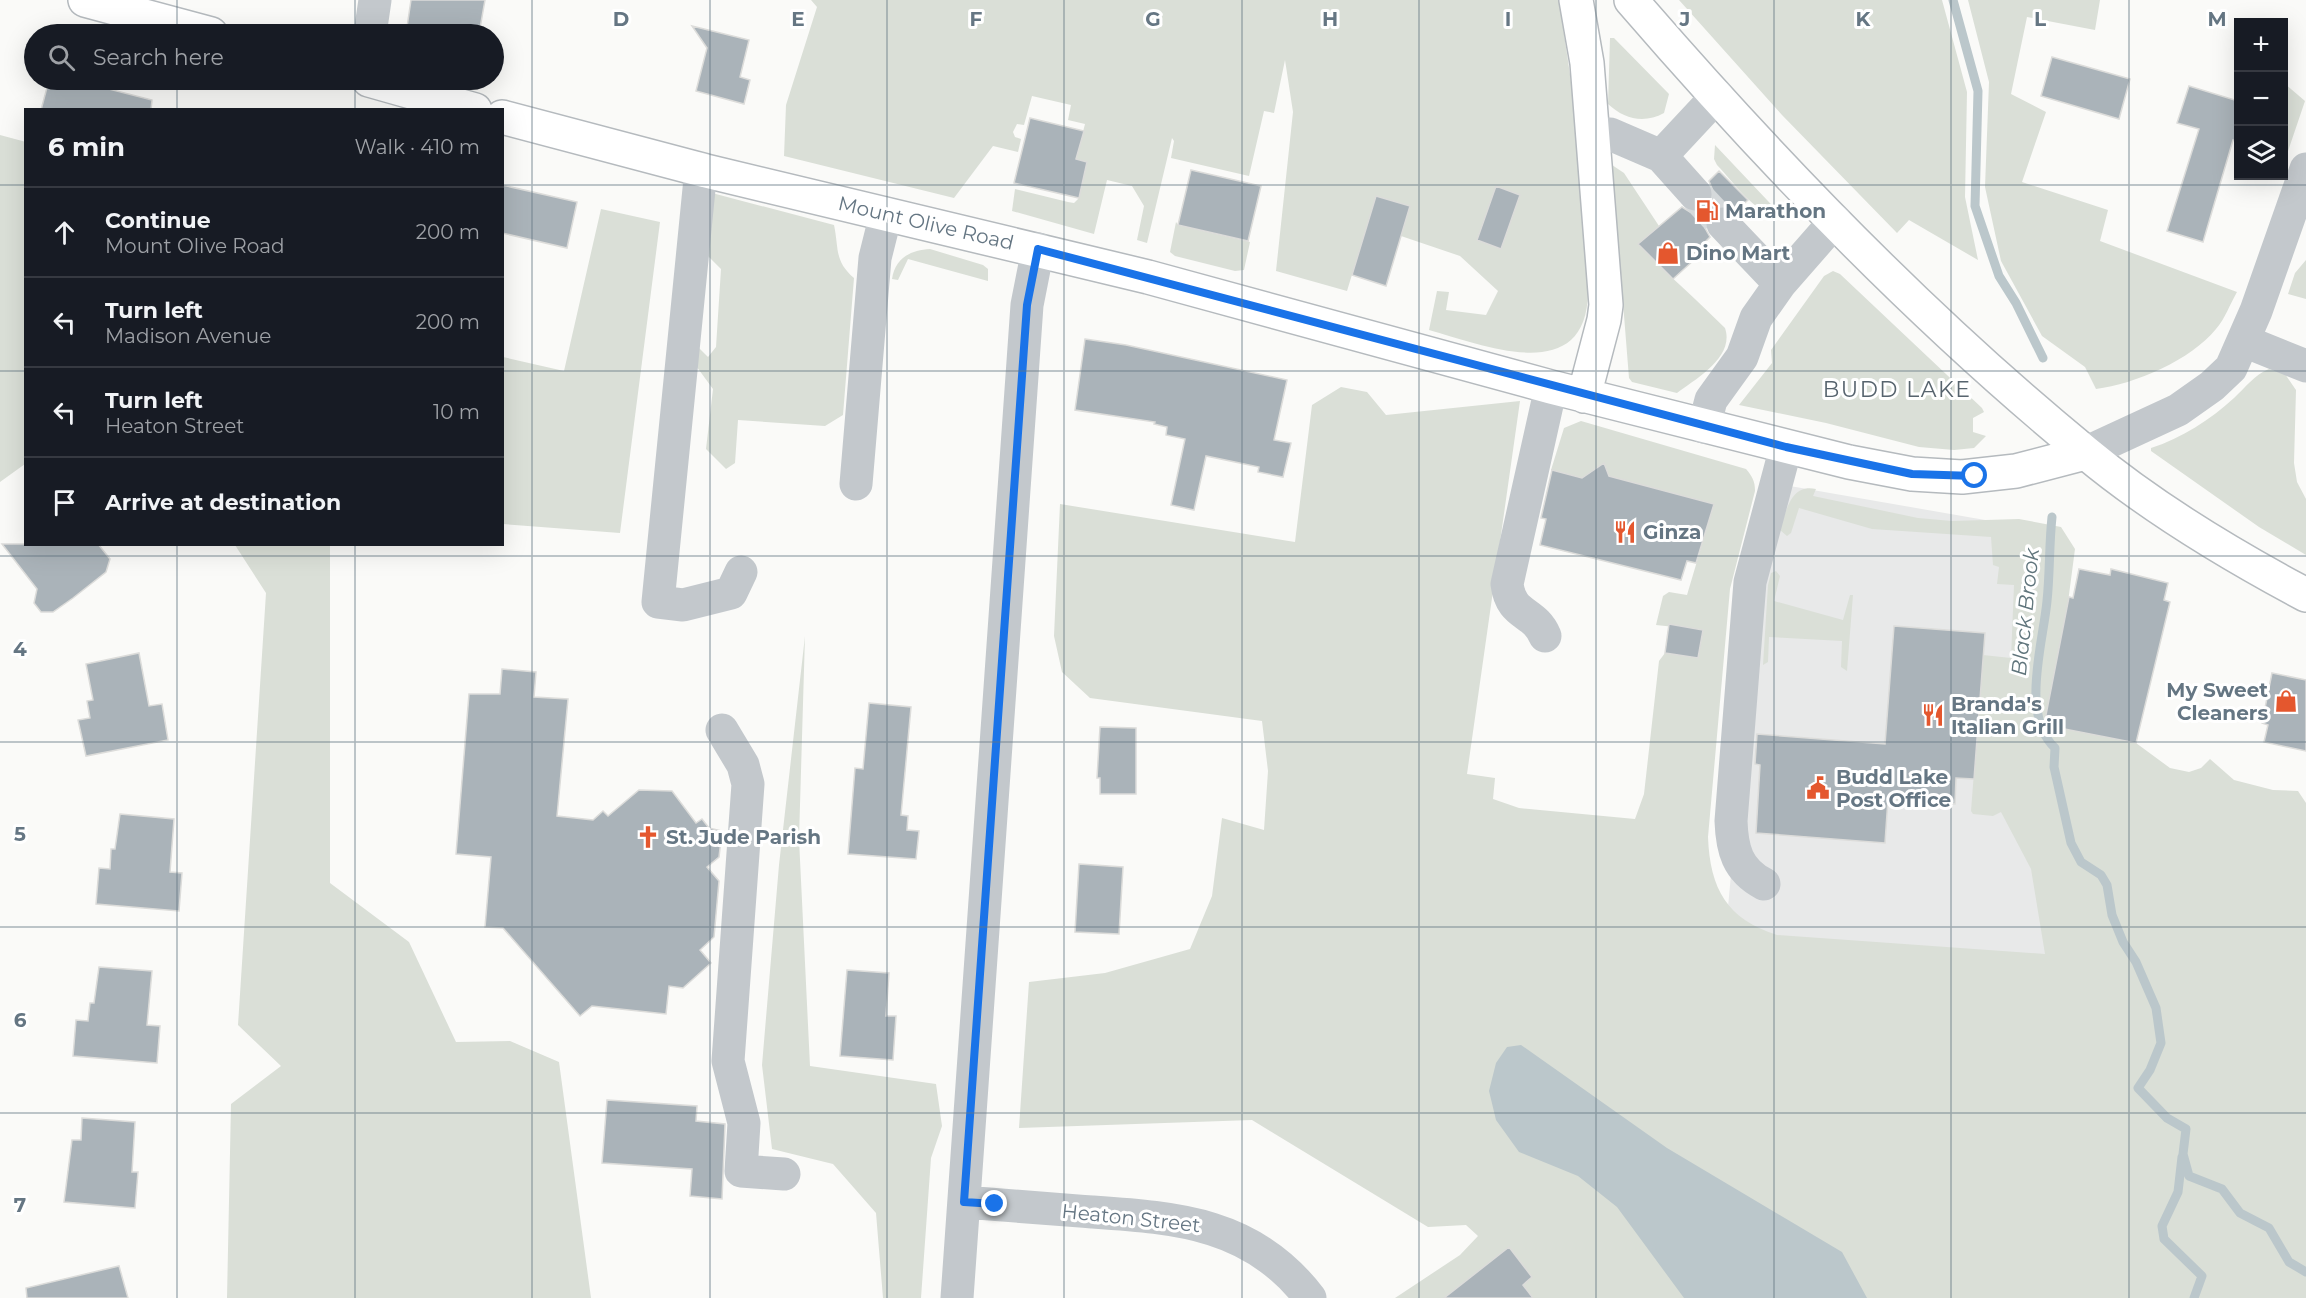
<!DOCTYPE html>
<meta charset="utf-8">
<style>
:root{--surface:#171b24;--page:#242831;--text:#f1f3f6;--muted:#9ea1a6;--line:#363941}
body{margin:0;font-family:Montserrat,sans-serif;background:var(--page);color:var(--text)}
.controls{position:absolute;right:18px;top:18px;display:grid;overflow:hidden;border-radius:0px;box-shadow:0 6px 24px #0002}
.controls button{width:54px;height:54px;display:grid;place-items:center;padding:0;border:0;border-bottom:2px solid var(--line);background:var(--surface);color:var(--text);font:30px sans-serif}
.stop{position:absolute;width:18px;height:18px;margin:-14px;border:4px solid #1a73e8;border-radius:50%;background:#fff}
.stop.end{background:#1a73e8;border-color:#fff;box-shadow:0 2px 6px #0008}
.list{margin:0;padding:0;list-style:none}
h2{display:flex;justify-content:space-between;align-items:center;height:78px;margin:0;padding:0 24px;font-size:26px}
h2 small{font-size:20px;font-weight:400;color:var(--muted)}
.list li{display:grid;grid-template-columns:39px 1fr auto;gap:18px;align-items:center;box-sizing:border-box;height:90px;padding:0 24px;border-top:2px solid var(--line)}
.list b{display:block;font-size:22px;white-space:nowrap}
.list p{margin:0;font-size:20px;white-space:nowrap;color:var(--muted)}
.list em{font-size:20px;font-style:normal;color:var(--muted)}
.icon{flex:none;width:33px;height:33px;fill:none;stroke:currentColor;stroke-width:2;stroke-linecap:round;stroke-linejoin:round}
.map{position:relative;flex:none;width:2306px;height:1298px;overflow:hidden}
.search{position:absolute;background:var(--surface);box-shadow:0 6px 24px #0002;left:24px;top:24px;width:480px;height:66px;display:flex;align-items:center;gap:15px;box-sizing:border-box;padding:0 21px;border-radius:33px;color:var(--muted);font-size:22px}
.panel{position:absolute;background:var(--surface);box-shadow:0 6px 24px #0002;left:24px;top:108px;width:480px;height:438px;border-radius:0px}
.map>svg:first-child{display:block}
</style>
<div class="map">
<svg width="2306" height="1298" viewBox="0 0 2306 1298">
<rect width="100%" height="100%" fill="#fafaf8"/>
<path fill="#e8e9e9" d="M1784 485 2031 528 2050 957 1725 940 1757 591Z"/>
<path fill="#dadfd7" d="M811 0H1559L1573 95 1588 292C1587 388 1483 345 1429 330L1437 291 1449 292 1446 310 1486 315 1498 291 1460 256 1401 236 1410 206 1376 196 1347 291 1276 271 1293 112 1285 60 1274 113 1264 111 1249 176 1171 158 1174 141 1172 138 1147 243 1137 240 1144 206 1132 186 1107 180 1094 234 1012 211 1015 189 1068 202 1074 203 1079 198 1087 162 1076 159 1085 124 1068 120 1071 105 1032 96 1024 125 1017 124 1013 132 1015 137 1021 139 1018 152 993 146 954 198 784 156 786 105 817 7Z
M1679 0H1942L1967 92 1965 197 1978 260 1909 220 1897 233 1782 115Z
M1968 0H2100L2095 30 2027 17 2011 94 2046 112 2022 182 2108 210 2100 241 2237 292C2230 304 2225 319 2216 329 2191 360 2135 384 2096 389L2085 367 2042 336 2001 261 1985 187 1989 82Z
M1610 38H1614L1669 94 1664 113C1644 124 1624 119 1608 104Z
M2284 83 2305 101 2284 163Z
M0 135 26 142 25 464 0 482Z
M1715 145 1784 218C1754 214 1737 186 1717 165L1714 159Z
M1612 165 1624 173 1659 226 1639 245C1668 275 1695 298 1725 328 1735 357 1696 379 1677 393L1632 382 1629 378Z
M712 193 834 225C839 248 834 261 854 278L843 415 825 426 738 420 735 463 726 469 706 449 713 389 688 355 689 338 708 357 716 347 721 269 704 252Z
M601 209 660 222 620 533 503 524V357L564 371Z
M1176 222 1178 225 1250 242 1244 270 1235 271 1175 256 1170 252Z
M930 249 983 265 988 269V281L908 259 898 280 892 279C895 258 911 250 930 249Z
M2306 260V299L2288 294 2295 273Z
M1833 271 1840 274 1982 408 1984 412 1973 418V432L1986 436 1974 448 1954 450 1919 447 1826 423 1739 405 1772 363 1771 350 1824 276Z
M2269 369 2285 374 2296 390 2294 463 2297 482 2306 499V555L2259 527 2151 451V448C2182 438 2210 420 2234 398 2246 387 2254 375 2269 369Z
M1341 387 1367 392 1386 415 1520 401 1467 774 1495 778 1493 799 1519 808 1635 819 1644 794 1659 661 1665 653 1698 658 1703 630 1656 625 1663 596 1669 592 1687 595 1714 504 1609 476 1607 470 1598 467 1591 472 1588 481 1551 470 1564 428 1581 421 1746 469C1752 476 1755 481 1755 491L1730 589 1708 837C1710 889 1727 919 1777 935L2045 954 2031 869 2001 812 1993 816 1973 814 1971 811 1983 655 2011 658 2014 585 1997 584 1999 567 1993 565 1991 537 1872 529 1799 508 1791 533 1787 536 1780 530C1786 511 1791 483 1816 489L1813 496 1918 518 1952 521 2019 519 2061 527 2075 549 2065 625 2044 725 2136 743 2170 768 2189 772 2201 768 2210 759 2234 780 2273 790 2298 791 2306 803V1298H1395L1460 1255 1478 1236 1466 1225 1428 1227 1252 1120 1019 1128 1029 982 1105 973 1190 949 1212 896 1222 818 1264 830 1268 771 1262 721 1090 698 1062 672 1054 636 1060 504 1295 542 1312 405Z
M235 545H330V883L409 942 456 1042 510 1041 559 1062 591 1298H227L231 1104 281 1066 238 1025 266 593Z
M1776 571 1780 576 1774 601 1843 620 1850 595H1853L1847 671 1841 667 1842 641 1769 637 1768 662 1763 665 1768 585 1771 573Z
M805 636 799 839 810 1066 936 1084 942 1126 931 1158 921 1298H883L876 1213 833 1164 772 1149 762 1065 779 865Z"/>
<path fill="#bbc7cb" d="M1521 1045 1667 1148 1842 1252 1867 1298H1684L1617 1207 1578 1176 1519 1152 1496 1120 1489 1091 1496 1063 1507 1047Z"/>
<g fill="none" stroke-linecap="round" stroke-linejoin="round">
<path stroke="#bbc7cb" stroke-width="9" d="M1953 0 1978 91 1975 206 1999 276 2016 303 2043 358
M2052 517C2049 545 2050 573 2047 601 2043 644 2020 715 2055 748L2054 767 2071 843 2081 862 2101 875 2107 885 2112 915 2123 942 2136 962 2156 1008 2161 1043 2150 1070 2138 1088 2167 1118 2186 1129 2183 1154 2189 1176 2222 1189 2240 1213 2269 1228 2289 1262 2306 1272
M2182 1157 2178 1192 2162 1226 2164 1239 2202 1276 2194 1298"/>
</g>
<path fill="#aab3b9" stroke="#dcdcda" stroke-width="1.5" d="M411 0H485L479 34H406Z
M692 26 749 40 740 77 750 80 744 104 696 91 707 48Z
M2052 57 2130 79 2119 119 2041 96Z
M49 80H103L101 87 152 100 151 110H41Z
M2189 86 2238 101V142L2233 140 2203 242 2167 231 2199 129 2177 123Z
M1030 118 1084 131 1076 159 1087 162 1079 198 1014 183Z
M1191 170 1261 186 1248 241 1178 225Z
M1719 171 1748 200 1736 211 1729 206H1719L1710 211 1705 218V228L1710 237 1691 256 1694 260 1673 279 1638 244 1682 207 1690 212H1698L1708 208 1713 200V191L1709 181Z
M502 185 577 202 567 248 502 233Z
M1496 186 1520 195 1501 249 1477 240Z
M1376 196 1410 206 1386 286 1352 275Z
M1085 339 1126 345 1287 380 1274 440 1291 443 1283 477 1258 472 1259 467 1206 456 1194 510 1171 505 1185 439 1166 435 1167 427 1154 424 1155 422 1075 410Z
M1604 463 1609 476 1714 504 1696 563 1687 561 1681 580 1540 545 1546 519 1541 518 1552 470 1582 478Z
M2 544H98L110 559 106 572 73 598 53 612H41L34 603 37 589Z
M2079 569 2110 575 2111 569 2168 583 2164 600 2170 602 2136 743 2044 725 2069 597 2073 598Z
M1669 624 1703 630 1698 658 1665 653Z
M1894 626 1985 633 1974 779 1956 778 1955 804 1888 799 1885 843 1756 833 1760 765 1755 764 1757 734 1885 744Z
M139 653 149 706 162 704 168 740 86 756 78 720 90 718 87 701 93 700 86 664Z
M502 669 536 672 534 697 568 699 557 816 593 820 603 811 608 816 639 790 672 791 696 823 702 819 709 828 722 831 719 857 707 867 719 881 714 937 700 950 711 963 683 988 669 986 666 1014 592 1006 580 1016 503 928 485 927 491 857 456 854 469 694H500Z
M2272 673 2306 680V751L2264 742 2268 725 2262 723Z
M869 703 911 707 901 815 908 816 907 830 919 831 916 859 848 854 855 768 863 769Z
M1100 727 1136 728V794H1100V778H1097Z
M120 814 174 819 170 872 182 873 179 911 96 904 99 868 110 869 111 849H115Z
M1079 864 1123 867 1119 934 1075 932Z
M99 967 152 971 147 1025 160 1026 157 1063 73 1056 76 1020 88 1021 90 1003H94Z
M847 970 889 973 886 1016H896L893 1060 840 1056Z
M607 1100 697 1106 696 1121 725 1124 722 1199 690 1196 692 1169 602 1163Z
M82 1118 135 1122 132 1172H138L135 1208 64 1202 72 1140H81Z
M1509 1247 1532 1277 1523 1285 1533 1298H1444Z
M119 1266 128 1298H27L26 1288Z"/>
<g fill="none" stroke-linecap="round" stroke-linejoin="round">
<path stroke="#d5d9db" stroke-width="33" stroke-dasharray="33 16" stroke-linecap="butt" d="M1695 194 1723 224"/>
<g stroke="#b5babe" stroke-width="36">
<path id="major" d="M85 0 211 34
M1576 0 1587 63 1606 305 1604 320 1584 396
M1631 0C1770 161 1920 317 2085 452 2152 508 2229 554 2306 595
M369 80 475 110
M502 117 706 171 1148 277 1551 387 1849 462 1912 474 1962 477 2016 471 2085 453"/>
</g>
<path stroke="#c3c8cc" stroke-width="33" d="M370 34 375 0
M1593 134H1610L1661 156
M701 169 658 602 683 605 731 593 741 572
M1695 194 1661 156 1717 96
M1723 224 1780 284
M2244 341 2306 366
M1704 427 1711 400 1742 357 1756 318 1780 284 1835 221
M2085 453 2178 410 2212 386 2231 368 2256 311 2306 169
M856 484 875 258 886 214
M1545 636C1534 610 1511 617 1507 584L1551 387
M722 730 743 765 748 784 728 1061 744 1123 741 1171 784 1174
M1764 884C1737 870 1732 849 1731 821L1750 582 1786 447
M964 1202C1006 1205 1049 1209 1092 1212 1178 1218 1253 1223 1310 1298
M957 1298 1027 305 1038 249"/>
<use href="#major" stroke="#fff" stroke-width="33"/>
</g>
<g fill="none" stroke-linecap="round" stroke-linejoin="round">
<path stroke="#1a73e8" stroke-width="8" d="M995 1204 964 1202 1027 305 1038 249 1786 447 1912 474 1975 476"/>
</g>
<path fill="none" stroke="#657683" stroke-width="1.5" stroke-opacity="0.55" d="M177 0V34M355 0V34M532 0V1298M710 0V1298M887 0V1298M1064 0V1298M1242 0V1298M1419 0V1298M1596 0V1298M1774 0V1298M1951 0V1298M2129 0V1298M177 80V110M355 80V110M0 185H26M502 185H2306M0 371H26M502 371H2306M177 544V1298M355 544V1298M0 556H2306M0 742H2306M0 927H2306M0 1113H2306"/>
<defs>
<g id="fuel-bare" transform="scale(1.8)"><path d="M-5.5-6h7V0h2V4h1.3V-2.5L3-4.5l.8-.8L6-3V5H2.5V1h-1V6h-7ZM-4.2-4.7v3.2H.2V-4.7Z" fill="#e4572e" stroke="#fff" stroke-width="2.5" paint-order="stroke"/></g>
<g id="shop-bare" transform="scale(1.8)"><path d="M-5-2.5h2.3a2.7 3.5 0 0 1 5.4 0H5L5.5 6h-11ZM-1.5-2.5h3a1.5 2.3 0 0 0-3 0Z" fill="#e4572e" stroke="#fff" stroke-width="2.5" paint-order="stroke"/></g>
<g id="restaurant-bare" transform="scale(1.8)"><path d="M-5-6h1v4h1v-4h1v4h1v-4h1v5L-1.5 .5V6h-2V.5L-5-1ZM5-6V6H3V1.5H1.5Q1.5-4 5-6Z" fill="#e4572e" stroke="#fff" stroke-width="2.5" paint-order="stroke"/></g>
<g id="civic-bare" transform="scale(1.8)"><path d="M-.6-6.5H3V-4.5H.6V-3L4-1V1h2V6H-6V1h2V-1L-.6-3ZM-1.2 2.5V6h2.4V2.5Z" fill="#e4572e" stroke="#fff" stroke-width="2.5" paint-order="stroke"/></g>
<g id="church-bare" transform="scale(1.8)"><path d="M-1.2-6h2.4v3.5h3.3v2.4h-3.3V6h-2.4V-.1h-3.3v-2.4h3.3Z" fill="#e4572e" stroke="#fff" stroke-width="2.5" paint-order="stroke"/></g>
</defs>
<g fill-rule="evenodd">
<use href="#fuel-bare" x="1707" y="211"/>
<use href="#shop-bare" x="1668" y="253"/>
<use href="#restaurant-bare" x="1625" y="532"/>
<use href="#shop-bare" x="2286" y="701"/>
<use href="#restaurant-bare" x="1933" y="715"/>
<use href="#civic-bare" x="1818" y="788"/>
<use href="#church-bare" x="648" y="837"/>
</g>
<g text-anchor="middle" dominant-baseline="central" stroke-width="6" stroke-linejoin="round" paint-order="stroke">
<g font-size="20" font-weight="bold" fill="#657683" stroke="#fff" text-anchor="start">
<text x="1725" y="211">Marathon</text>
<text x="1686" y="253">Dino Mart</text>
<text x="1643" y="532">Ginza</text>
<text x="2268" y="690" text-anchor="end">My Sweet<tspan x="2268" dy="23">Cleaners</tspan></text>
<text x="1951" y="704">Branda's<tspan x="1951" dy="23">Italian Grill</tspan></text>
<text x="1836" y="777">Budd Lake<tspan x="1836" dy="23">Post Office</tspan></text>
<text x="666" y="837">St. Jude Parish</text>
</g>
<g font-size="20" fill="#657683" stroke="#fff">
<text transform="translate(926 223) rotate(13)">Mount Olive Road</text>
<text transform="translate(1131 1218) rotate(6)">Heaton Street</text>
</g>
<g font-size="21" font-style="italic" fill="#60757c" stroke="#fff">
<text transform="translate(2025 612) rotate(-84)">Black Brook</text>
</g>
<g font-size="22" letter-spacing="1.5" fill="#57646e" stroke="#fff">
<text x="1897" y="389">BUDD LAKE</text>
</g>
</g>
<g font-size="20" text-anchor="middle" font-weight="bold" fill="#657683" stroke="#fff" stroke-width="6" stroke-linejoin="round" paint-order="stroke">
<text x="621" y="26">D</text>
<text x="798" y="26">E</text>
<text x="976" y="26">F</text>
<text x="1153" y="26">G</text>
<text x="1330" y="26">H</text>
<text x="1508" y="26">I</text>
<text x="1685" y="26">J</text>
<text x="1863" y="26">K</text>
<text x="2040" y="26">L</text>
<text x="2217" y="26">M</text>
<text x="20" y="656">4</text>
<text x="20" y="841">5</text>
<text x="20" y="1027">6</text>
<text x="20" y="1212">7</text>
</g>
</svg>
<div class="controls">
<button>+</button>
<button>−</button>
<button><svg class="icon" aria-label="layers" viewBox="0 0 24 24"><path d="M12 4l9 5-9 5-9-5zM3 14l9 5 9-5"/></svg></button>
</div>
<div class="stop" style="left:1975px;top:476px"></div>
<div class="stop end" style="left:995px;top:1204px"></div>
<div class="search"><svg class="icon" aria-label="search" viewBox="0 0 24 24"><circle cx="10" cy="10" r="6"/><path d="M15 15l6 6"/></svg>Search here</div>
<section class="panel">
<h2>6 min<small>Walk · 410 m</small></h2>
<ul class="list">
<li><svg class="icon" aria-label="ahead" viewBox="0 0 24 24"><path d="M12 20V5M6 11l6-6 6 6"/></svg><div><b>Continue</b><p>Mount Olive Road</p></div><em>200 m</em></li>
<li><svg class="icon" aria-label="left" viewBox="0 0 24 24"><path d="M17 20v-9H6M10 6l-5 5 5 5"/></svg><div><b>Turn left</b><p>Madison Avenue</p></div><em>200 m</em></li>
<li><svg class="icon" aria-label="left" viewBox="0 0 24 24"><path d="M17 20v-9H6M10 6l-5 5 5 5"/></svg><div><b>Turn left</b><p>Heaton Street</p></div><em>10 m</em></li>
<li><svg class="icon" aria-label="arrive" viewBox="0 0 24 24"><path d="M6 21V4h12l-3 4 3 4H6"/></svg><div><b>Arrive at destination</b></div></li>
</ul>
</section>
</div>
